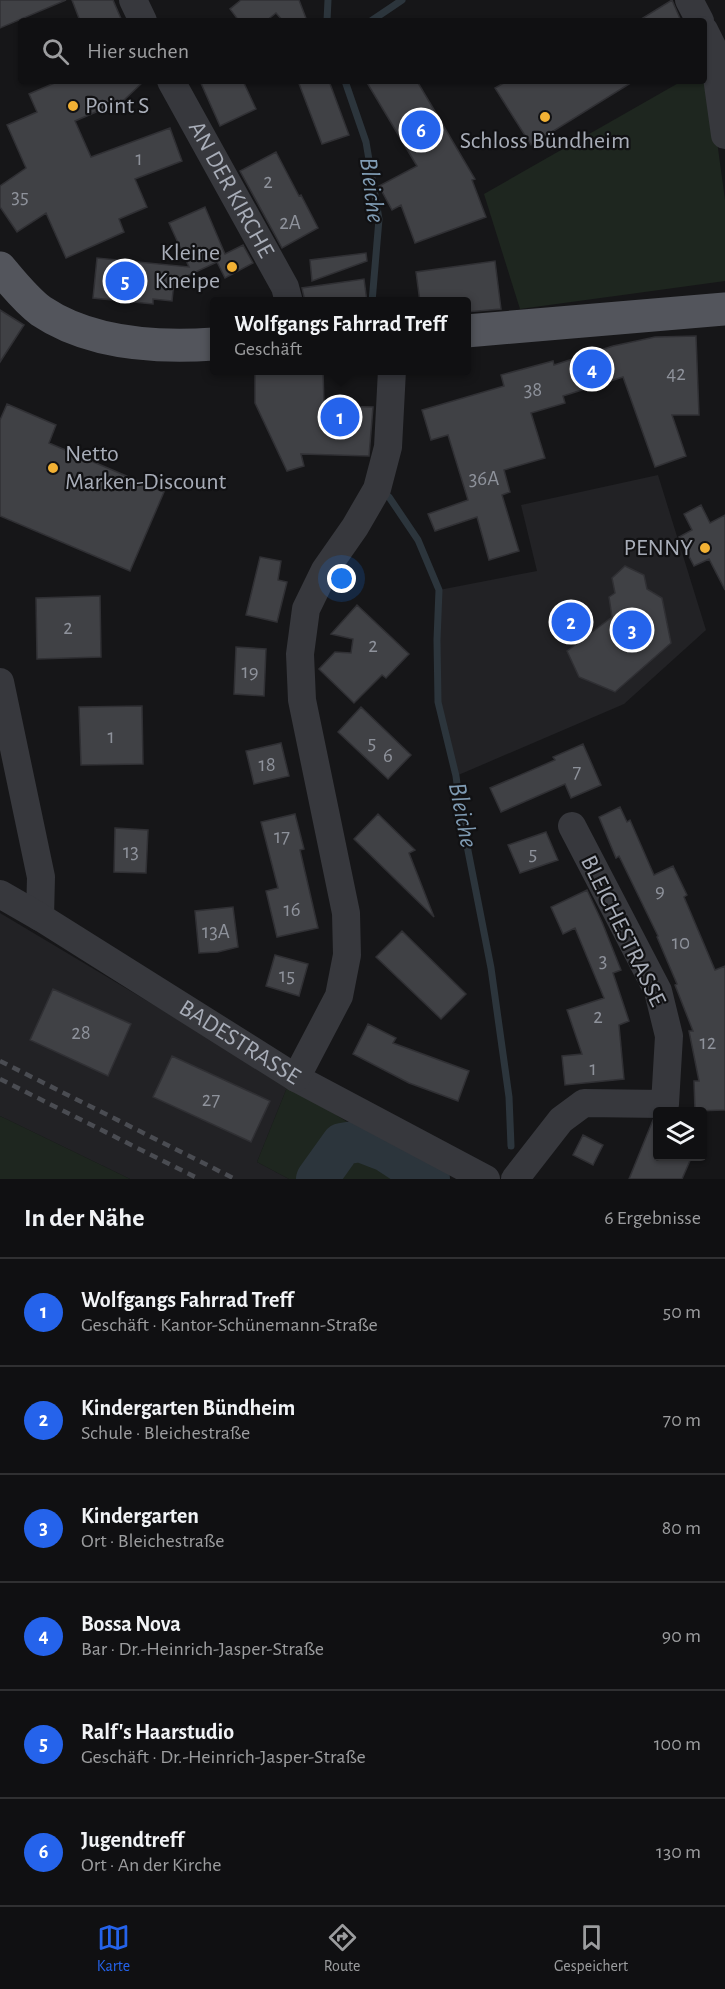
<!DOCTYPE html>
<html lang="de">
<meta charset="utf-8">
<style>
:root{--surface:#101012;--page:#1e1e20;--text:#f1f3f6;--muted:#9c9d9f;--line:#303032;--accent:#2563eb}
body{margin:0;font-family:"Alegreya Sans",sans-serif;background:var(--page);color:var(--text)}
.controls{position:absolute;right:18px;bottom:18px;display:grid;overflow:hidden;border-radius:6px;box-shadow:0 2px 4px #0004}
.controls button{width:54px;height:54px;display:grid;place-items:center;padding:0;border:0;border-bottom:2px solid var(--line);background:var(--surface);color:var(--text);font:30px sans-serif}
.you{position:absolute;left:342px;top:579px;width:21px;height:21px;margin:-15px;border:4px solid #fff;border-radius:50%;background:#1a73e8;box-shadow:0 0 0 9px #1a73e833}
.badge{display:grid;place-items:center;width:39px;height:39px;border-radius:50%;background:var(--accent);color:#fff;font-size:20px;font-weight:700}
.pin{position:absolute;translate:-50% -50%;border:3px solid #fff;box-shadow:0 2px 6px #0006}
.popup{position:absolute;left:210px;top:297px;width:261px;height:78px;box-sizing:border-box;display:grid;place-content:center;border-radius:6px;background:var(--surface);filter:drop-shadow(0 2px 4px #0005);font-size:20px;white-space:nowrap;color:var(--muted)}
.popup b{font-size:22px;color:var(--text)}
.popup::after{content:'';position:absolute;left:50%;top:100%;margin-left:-12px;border:12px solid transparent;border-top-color:var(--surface)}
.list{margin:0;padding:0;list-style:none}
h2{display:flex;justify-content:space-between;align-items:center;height:78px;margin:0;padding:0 24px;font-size:26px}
h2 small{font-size:20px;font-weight:400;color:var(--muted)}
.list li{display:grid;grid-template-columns:39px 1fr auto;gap:18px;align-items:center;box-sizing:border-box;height:108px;padding:0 24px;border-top:2px solid var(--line)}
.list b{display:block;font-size:22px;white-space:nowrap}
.list p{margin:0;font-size:20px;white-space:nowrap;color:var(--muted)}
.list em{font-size:20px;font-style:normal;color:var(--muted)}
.icon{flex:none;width:33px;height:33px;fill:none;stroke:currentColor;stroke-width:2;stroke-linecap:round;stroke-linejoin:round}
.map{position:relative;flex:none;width:725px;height:1179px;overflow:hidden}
.search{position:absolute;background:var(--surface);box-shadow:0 2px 4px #0004;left:18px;right:18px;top:18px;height:66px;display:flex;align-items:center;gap:15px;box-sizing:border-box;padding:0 21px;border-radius:6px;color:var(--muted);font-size:22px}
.sheet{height:726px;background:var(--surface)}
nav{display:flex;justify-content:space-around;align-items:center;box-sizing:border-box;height:84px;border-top:2px solid var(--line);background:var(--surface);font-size:16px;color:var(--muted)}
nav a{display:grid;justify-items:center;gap:3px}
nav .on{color:var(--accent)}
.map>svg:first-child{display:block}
</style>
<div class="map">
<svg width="725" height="1179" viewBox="0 0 725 1179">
<rect width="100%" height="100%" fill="#161618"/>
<path fill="#222225" d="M658 475 706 630 624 704 456 776 438 702 437 640 439 590 537 571 521 505Z
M0 913 288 1085 257 1162 289 1179H130L0 1116Z"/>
<path fill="#1e261f" d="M707 67 725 200V281L520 309 484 194 682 81H704Z
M288 1085 439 1179H289L257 1162Z
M0 1116 130 1179H0Z"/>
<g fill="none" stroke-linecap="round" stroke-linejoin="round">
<path stroke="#2c353c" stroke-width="7" d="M327 21 328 0
M371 21 402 0
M345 81 366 142 379 219 372 302
M389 497 418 540 439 590 437 640 438 702 456 776 461 815 491 968 509 1097 511 1146"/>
<path stroke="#2c353c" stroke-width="42" d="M317 1179 342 1144 360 1141 386 1151 429 1179"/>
</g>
<path fill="#404145" stroke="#303034" stroke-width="1.5" d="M0 0H66L0 28Z
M72 0H113L122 21H80Z
M241 0H299L307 21H283L276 13 266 21H239L230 9Z
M672 0 681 21H638Z
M59 81H144L124 100 75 121 91 157 170 128 182 161 135 179 147 207 119 219 124 232 66 258 46 213 17 232 0 207V186L26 168 7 125 37 112 29 94Z
M200 81H243L256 109 220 126Z
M298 81H329L349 135 322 144Z
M366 81H417L475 179 472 180 486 217 415 243 401 205 392 210 379 186 417 166Z
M507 81H634L531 145 495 88Z
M276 152 299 196 301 195 318 228 282 248 240 171Z
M205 207 225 254 243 245 253 263 225 278 217 262 174 282 172 301 153 299V304L93 298 97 258 189 267 169 223Z
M366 253 367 261 312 281 310 260Z
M495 261 501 309 466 312V302H420L416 272Z
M364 279 367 302H305L302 288Z
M0 310 24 325 0 362Z
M696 336 699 415H672L686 456 655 467 623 377 563 396 565 403 531 413 545 458 504 470 510 492 502 495 519 551 489 560 477 517 435 531 428 514 468 500 448 435 431 440 422 410 504 386 501 375 553 361 554 365 613 346 655 337Z
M255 370H323L324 406 373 407 369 456 301 454 304 466 287 471 255 403Z
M7 404 56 425 49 443 164 492 130 571 0 516V420Z
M701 505 710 523 725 515V590L709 559 694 566 679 537 692 530 684 514Z
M260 557 281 561 278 580 287 582 277 622 246 615Z
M625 566 644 575 647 589 662 598 671 643 615 692 579 677 567 651 612 617 609 597 615 593 612 578Z
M100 596 101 657 37 659 36 598Z
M357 605 409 654 386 678 382 675 354 703 319 669 335 652 351 653 353 639 331 634Z
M236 647 266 649 264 696 234 694Z
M142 706 143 764 81 765 79 707Z
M361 707 411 755 388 779 338 732Z
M281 743 289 776 254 784 246 751Z
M583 744 601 785 571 798 565 784 501 812 490 788 555 760 553 757Z
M620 807 627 822 630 820 654 875 673 866 687 895 684 897 715 970 725 966V1110L695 1111 694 1081H699L689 1031H693L675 985 677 984 657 937 658 936 619 856 616 858 599 817Z
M295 814 304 849 300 850 318 928 277 937 266 891 278 888 261 822Z
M378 814 415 850 409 853 434 917 354 839Z
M115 828 148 830 146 873 114 872Z
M546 832 558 860 520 873 508 845Z
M587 890 602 922 621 970 613 973 629 1021 619 1025 624 1079 565 1085 562 1056 582 1054 567 1010 604 998 575 928 563 934 551 907Z
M233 907 238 947 218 952 199 953 195 911Z
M402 931 466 994 441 1019 376 957Z
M275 955 308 964 299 996 266 986Z
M53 989 131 1024 108 1076 30 1040Z
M368 1024 396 1038 393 1043 469 1071 458 1101 409 1083 353 1054Z
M172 1056 270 1101 251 1142 153 1097Z
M653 1120H657V1156H692L682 1179H629Z
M583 1135 603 1145 593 1165 573 1155Z"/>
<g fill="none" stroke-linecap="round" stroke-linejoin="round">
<g stroke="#37383d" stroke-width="28">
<path d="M133 0 143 21"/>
<path d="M689 0 700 21"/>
<path d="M704 30 713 48 725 135"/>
<path id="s1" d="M171 81 285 287 289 302"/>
<path d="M0 682 41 877 40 917"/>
<path id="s2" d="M0 894 40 917 296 1078 486 1179"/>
<path d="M296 1078 339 996 347 955 346 913 302 700 300 654 306 609 325 570 355 527 377 489 388 447 392 370"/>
<path d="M515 1179 561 1120 584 1103 665 1104 669 1036 658 991 572 826"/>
</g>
<path stroke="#53555c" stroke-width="33" d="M0 268C12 282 25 299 41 311 90 344 156 348 214 344
M466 331 725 309"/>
<path stroke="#4a4c52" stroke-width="4.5" stroke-dasharray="8 6" stroke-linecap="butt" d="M0 1061 235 1179
M0 1079 199 1179"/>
</g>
<g fill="#f2b134" stroke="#111113" stroke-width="2">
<circle cx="73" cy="106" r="6"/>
<circle cx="545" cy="117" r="6"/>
<circle cx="232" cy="267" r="6"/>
<circle cx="53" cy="468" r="6"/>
<circle cx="705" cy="548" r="6"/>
</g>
<g text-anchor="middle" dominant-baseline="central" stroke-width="4.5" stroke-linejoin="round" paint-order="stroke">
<g font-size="21" fill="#8e929b">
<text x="139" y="158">1</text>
<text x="268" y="181">2</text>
<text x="20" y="196">35</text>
<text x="290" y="222">2A</text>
<text x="676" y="373">42</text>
<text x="533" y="389">38</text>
<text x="484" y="478">36A</text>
<text x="68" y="627">2</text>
<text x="373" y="645">2</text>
<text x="250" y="671">19</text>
<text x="111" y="736">1</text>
<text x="372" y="742">5</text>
<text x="388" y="755">6</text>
<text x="267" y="764">18</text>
<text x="577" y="771">7</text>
<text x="282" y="836">17</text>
<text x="131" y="851">13</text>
<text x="533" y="853">5</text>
<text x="660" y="890">9</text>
<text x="292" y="909">16</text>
<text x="216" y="931">13A</text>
<text x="681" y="942">10</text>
<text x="603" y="960">3</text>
<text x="287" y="975">15</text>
<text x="598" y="1016">2</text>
<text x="81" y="1032">28</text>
<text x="708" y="1042">12</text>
<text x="593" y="1068">1</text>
<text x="211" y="1099">27</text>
</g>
<g font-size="24" fill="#a8adb8" stroke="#111113" text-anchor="start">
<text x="85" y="106">Point S</text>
<text x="545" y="141" text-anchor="middle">Schloss Bündheim</text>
<text x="220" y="253" text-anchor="end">Kleine<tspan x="220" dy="28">Kneipe</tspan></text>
<text x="65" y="454">Netto<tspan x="65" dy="28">Marken-Discount</tspan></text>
<text x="693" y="548" text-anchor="end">PENNY</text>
</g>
<g font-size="24" fill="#a8adb8" stroke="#111113">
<text stroke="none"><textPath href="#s1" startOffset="124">AN DER KIRCHE</textPath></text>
<text transform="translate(623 931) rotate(64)">BLEICHESTRASSE</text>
<text stroke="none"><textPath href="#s2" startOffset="282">BADESTRASSE</textPath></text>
</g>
<g font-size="26" font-style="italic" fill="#7f9bb3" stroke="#111113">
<text transform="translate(372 190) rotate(83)">Bleiche</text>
<text transform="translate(463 815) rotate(79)">Bleiche</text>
</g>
</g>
</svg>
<div class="controls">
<button><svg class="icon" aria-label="layers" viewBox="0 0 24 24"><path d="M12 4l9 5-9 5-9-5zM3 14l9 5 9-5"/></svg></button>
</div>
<div class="you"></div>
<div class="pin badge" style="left:340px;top:417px">1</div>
<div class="popup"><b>Wolfgangs Fahrrad Treff</b>Geschäft</div>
<div class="pin badge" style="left:571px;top:622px">2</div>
<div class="pin badge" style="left:632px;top:630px">3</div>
<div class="pin badge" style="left:592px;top:369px">4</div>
<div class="pin badge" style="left:125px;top:281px">5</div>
<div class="pin badge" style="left:421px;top:130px">6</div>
<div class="search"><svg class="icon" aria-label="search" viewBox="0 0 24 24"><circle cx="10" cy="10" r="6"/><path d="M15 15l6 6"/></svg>Hier suchen</div>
</div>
<section class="sheet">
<h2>In der Nähe<small>6 Ergebnisse</small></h2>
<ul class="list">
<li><span class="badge">1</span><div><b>Wolfgangs Fahrrad Treff</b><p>Geschäft · Kantor-Schünemann-Straße</p></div><em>50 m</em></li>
<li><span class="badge">2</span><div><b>Kindergarten Bündheim</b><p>Schule · Bleichestraße</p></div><em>70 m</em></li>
<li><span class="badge">3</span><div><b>Kindergarten</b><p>Ort · Bleichestraße</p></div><em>80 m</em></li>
<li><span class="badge">4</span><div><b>Bossa Nova</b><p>Bar · Dr.-Heinrich-Jasper-Straße</p></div><em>90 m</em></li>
<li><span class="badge">5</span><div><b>Ralf's Haarstudio</b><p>Geschäft · Dr.-Heinrich-Jasper-Straße</p></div><em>100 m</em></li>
<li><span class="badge">6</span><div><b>Jugendtreff</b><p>Ort · An der Kirche</p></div><em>130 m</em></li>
</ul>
</section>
<nav>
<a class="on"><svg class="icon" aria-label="map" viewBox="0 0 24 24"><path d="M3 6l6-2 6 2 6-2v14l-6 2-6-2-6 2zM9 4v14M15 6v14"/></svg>Karte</a>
<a><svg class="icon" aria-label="directions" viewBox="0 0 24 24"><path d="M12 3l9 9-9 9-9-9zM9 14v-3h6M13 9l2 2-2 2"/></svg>Route</a>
<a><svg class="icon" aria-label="saved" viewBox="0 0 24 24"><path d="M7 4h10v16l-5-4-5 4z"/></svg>Gespeichert</a>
</nav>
